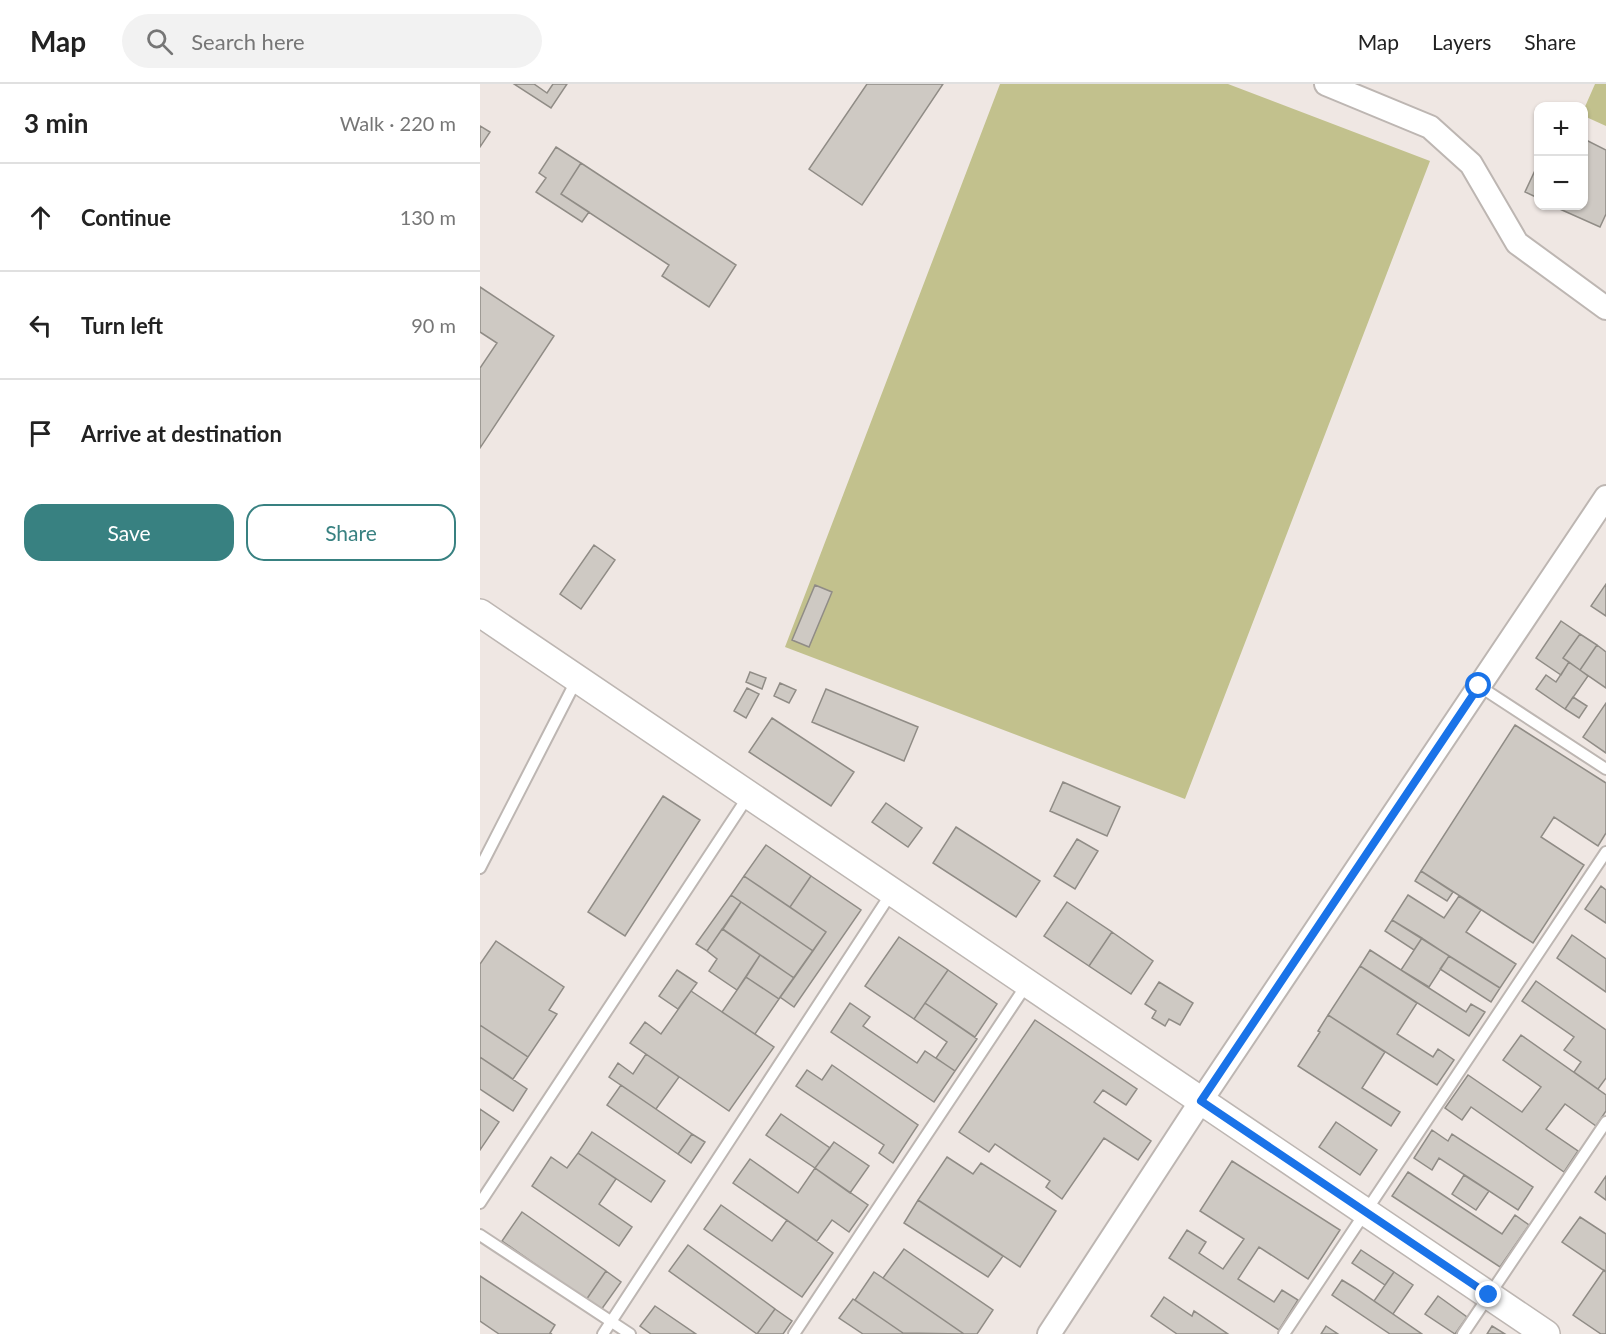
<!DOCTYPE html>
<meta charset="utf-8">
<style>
:root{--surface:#fff;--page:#f2f2f2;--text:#222;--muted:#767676;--line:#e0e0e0;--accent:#388181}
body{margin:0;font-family:Lato,sans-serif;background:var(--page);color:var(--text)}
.controls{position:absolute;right:18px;top:18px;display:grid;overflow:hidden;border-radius:12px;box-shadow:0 2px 4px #0004}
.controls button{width:54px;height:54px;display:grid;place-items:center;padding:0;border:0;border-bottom:2px solid var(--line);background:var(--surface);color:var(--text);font:30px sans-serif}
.stop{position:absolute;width:18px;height:18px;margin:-14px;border:4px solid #1a73e8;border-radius:50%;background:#fff}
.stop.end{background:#1a73e8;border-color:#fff;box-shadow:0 2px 6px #0008}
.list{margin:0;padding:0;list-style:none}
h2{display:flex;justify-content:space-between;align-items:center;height:78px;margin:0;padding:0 24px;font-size:26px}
h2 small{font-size:20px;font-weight:400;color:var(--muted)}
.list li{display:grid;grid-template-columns:39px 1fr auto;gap:18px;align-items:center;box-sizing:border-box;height:108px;padding:0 24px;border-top:2px solid var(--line)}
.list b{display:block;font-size:22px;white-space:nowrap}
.list em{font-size:20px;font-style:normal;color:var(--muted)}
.actions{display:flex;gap:12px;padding:18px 24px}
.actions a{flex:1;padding:14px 0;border:2px solid var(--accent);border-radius:18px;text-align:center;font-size:21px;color:var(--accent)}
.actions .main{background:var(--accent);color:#fff}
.icon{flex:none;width:33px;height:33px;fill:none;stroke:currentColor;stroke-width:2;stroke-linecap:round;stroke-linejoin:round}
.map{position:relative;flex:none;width:1126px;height:1250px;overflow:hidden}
header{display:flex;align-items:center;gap:36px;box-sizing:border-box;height:84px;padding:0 30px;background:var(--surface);border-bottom:2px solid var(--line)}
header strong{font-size:28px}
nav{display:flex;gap:33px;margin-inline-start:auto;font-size:21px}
.search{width:420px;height:54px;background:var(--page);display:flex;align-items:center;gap:15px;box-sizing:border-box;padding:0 21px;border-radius:33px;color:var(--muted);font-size:22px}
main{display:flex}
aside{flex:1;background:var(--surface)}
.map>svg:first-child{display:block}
</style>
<header>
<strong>Map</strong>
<div class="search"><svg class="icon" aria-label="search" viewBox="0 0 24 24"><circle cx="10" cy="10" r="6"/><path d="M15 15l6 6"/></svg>Search here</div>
<nav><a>Map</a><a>Layers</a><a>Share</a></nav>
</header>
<main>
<aside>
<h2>3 min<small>Walk · 220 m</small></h2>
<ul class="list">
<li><svg class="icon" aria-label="ahead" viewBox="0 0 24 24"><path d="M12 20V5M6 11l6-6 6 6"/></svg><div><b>Continue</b></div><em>130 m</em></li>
<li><svg class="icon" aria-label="left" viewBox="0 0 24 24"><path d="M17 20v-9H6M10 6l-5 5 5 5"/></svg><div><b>Turn left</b></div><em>90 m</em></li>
<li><svg class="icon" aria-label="arrive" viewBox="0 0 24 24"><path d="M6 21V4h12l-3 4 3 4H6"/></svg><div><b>Arrive at destination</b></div></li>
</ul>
<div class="actions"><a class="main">Save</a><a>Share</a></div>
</aside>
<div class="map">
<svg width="1126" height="1250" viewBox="0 0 1126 1250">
<rect width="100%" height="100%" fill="#efe7e3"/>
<path fill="#c2c18d" d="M520 0H748L950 77 705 715 305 563Z
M1115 0H1126V42L1104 32V25Z"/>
<path fill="#cec9c3" stroke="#908c86" stroke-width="1.5" d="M34 0H54L67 9 73 0H87L71 24Z
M387 0H463L382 121 329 85Z
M0 42 10 48 0 63Z
M1104 55 1126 66V130L1120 143 1073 122H1104Z
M76 63 101 79 81 110 109 128 102 138 56 108 66 94 59 89Z
M101 79 256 181 229 223 182 192 189 181 81 110Z
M1058 80V114L1045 108Z
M0 203 74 252 0 364V284L17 259 0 248Z
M114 461 135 476 101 525 80 510Z
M1126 500V532L1111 522Z
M335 501 352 508 329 563 312 556Z
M1081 537 1100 550 1083 574 1089 578 1081 591 1056 574Z
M1100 550 1117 561 1100 586 1083 574Z
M1117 561 1126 568V604L1100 586Z
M1089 578 1108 592 1085 625 1056 605 1066 591 1076 598Z
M270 588 286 594 282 605 266 598Z
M300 599 316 606 309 619 294 612Z
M267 604 279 610 266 634 254 627Z
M346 605 438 643 424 677 332 638Z
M1093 613 1107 622 1099 634 1085 625Z
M1126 619V669L1103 653Z
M292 634 374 688 351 722 269 668Z
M1035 641 1126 699V749L1118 762 1074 733 1061 753 1104 781 1053 859 941 787Z
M583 698 640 723 627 752 570 727Z
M183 712 220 736 145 852 108 828Z
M406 719 442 744 428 763 392 738Z
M476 743 560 797 536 833 453 779Z
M597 755 618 767 595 805 574 792Z
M286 761 331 792 310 823 264 792Z
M941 787 973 808 967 817 935 797Z
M264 792 346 848 333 867 251 811Z
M331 792 381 826 314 923 300 913 346 848 310 823Z
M1121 802 1126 806V839L1105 825Z
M251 811 261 818 227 867 216 860Z
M928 811 964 834 979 812 1001 826 986 848 1036 880 1020 904 912 836Z
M261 818 333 867 314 894 243 845Z
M587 818 632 848 609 882 564 852Z
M912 836 942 854 934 866 905 847Z
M242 845 280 871 257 906 229 887 237 875 227 867Z
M632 848 673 877 651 910 609 882Z
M1092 851 1126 875V908L1077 874Z
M419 853 468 886 434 935 385 902Z
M942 854 969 872 949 903 921 886Z
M16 857 84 903 69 926 77 930 48 973 0 941V880Z
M890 866 986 928 991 920 1005 928 989 952 880 882Z
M280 871 314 894 299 915 266 893Z
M969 872 1020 904 1011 918 960 885Z
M880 882 937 919 917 950 953 973 958 965 974 976 957 1001 848 931Z
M197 886 217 899 198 925 179 912Z
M468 886 517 920 495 953 445 919Z
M266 893 299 915 275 950 242 928Z
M1056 897 1126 946V994L1118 1005 1094 988 1101 978 1084 966 1094 953 1042 917Z
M679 898 713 919 700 941 689 935 685 942 672 934 676 927 665 920Z
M211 907 294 963 249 1027 150 959 165 938 181 950Z
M370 919 390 933 383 942 437 979 445 967 475 987 454 1018 351 948Z
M445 919 497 955 475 987 456 974 467 958 434 935Z
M848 931 905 968 882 1004 920 1028 911 1042 818 982 840 948 838 947Z
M555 936 657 1005 646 1021 623 1006 614 1018 671 1057 658 1076 624 1054 582 1115 566 1103 570 1097 515 1060 509 1068 479 1048Z
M0 941 48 973 33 995 0 973Z
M1041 951 1126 1011V1027L1116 1042 1085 1020 1066 1045 1098 1067 1084 1088 991 1023 982 1036 965 1024 988 991 1042 1028 1061 1003 1023 976Z
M166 970 199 993 176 1025 129 993 138 979 153 990Z
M0 973 47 1005 33 1027 0 1005Z
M352 981 438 1041 413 1079 399 1069 404 1061 316 1002 327 986 342 996Z
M141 1001 212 1050 198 1070 127 1021Z
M0 1025 19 1038 0 1066Z
M301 1030 350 1064 335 1084 286 1051Z
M856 1038 897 1066 880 1091 839 1063Z
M952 1046 968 1057 972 1050 1053 1103 1038 1126 959 1074 952 1086 934 1074Z
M112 1048 185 1097 171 1118 98 1069Z
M212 1050 225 1058 211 1079 198 1070Z
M354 1058 389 1082 370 1109 335 1084Z
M98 1069 136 1095 119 1120 152 1143 139 1162 52 1102 71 1073 87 1084Z
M467 1073 493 1090 501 1079 576 1127 540 1183 438 1116Z
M270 1075 318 1109 335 1084 388 1121 369 1148 352 1136 337 1157 253 1099Z
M752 1077 860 1146 828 1195 779 1163 758 1195 794 1218 802 1206 818 1216 799 1246 689 1174 707 1146 726 1158 719 1169 743 1185 764 1155 720 1127Z
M928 1088 1022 1150 1035 1131 1049 1141 1020 1183 912 1112Z
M984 1091 1009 1107 996 1126 972 1110Z
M1126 1092V1116L1115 1108Z
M438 1116 523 1172 508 1193 424 1139Z
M241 1121 292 1157 307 1136 353 1169 322 1213 224 1145Z
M42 1128 126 1187 106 1216 22 1157Z
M1100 1133 1126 1150V1188L1082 1158Z
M208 1161 295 1225 277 1250 189 1187Z
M424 1165 513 1226 497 1250H484L403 1194Z
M881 1166 914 1188 905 1201 872 1179Z
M1124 1186 1126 1188V1250H1121L1093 1231Z
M126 1187 141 1198 121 1226 106 1216Z
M394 1188 403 1194 484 1250 423 1249 375 1216Z
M914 1188 933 1201 913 1230 894 1217Z
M0 1192 75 1241 70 1249 72 1250H19L0 1237Z
M862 1196 875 1204 942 1250H910L852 1211Z
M958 1212 987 1233 975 1250 945 1230Z
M684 1213 712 1232 714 1227 748 1250H697L671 1232Z
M373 1215 423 1249 422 1250H383L359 1234Z
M175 1222 216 1250H171L160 1242Z
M295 1225 312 1237 303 1250H277Z
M846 1242 858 1250H841Z
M1012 1242 1025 1250H1007Z"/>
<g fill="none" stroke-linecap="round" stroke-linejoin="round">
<g stroke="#bdb6b2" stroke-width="14">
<path id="service" d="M999 602 1126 685
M0 784 97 595
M0 1119 269 711
M0 1151 150 1250
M123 1250 412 808
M314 1250 547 900
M804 1250 1126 768
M983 1250 1126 1038"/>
</g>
<g stroke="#bdb6b2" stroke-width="26">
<path id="minor" d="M846 0 950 43 991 80 1037 159 1126 224
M569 1250 721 1017 1126 413"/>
</g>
<g stroke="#bdb6b2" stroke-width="30">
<path id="tertiary" d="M0 529 1066 1250"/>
</g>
<use href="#service" stroke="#fff" stroke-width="10"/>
<use href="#minor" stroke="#fff" stroke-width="22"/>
<use href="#tertiary" stroke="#fff" stroke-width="27"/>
</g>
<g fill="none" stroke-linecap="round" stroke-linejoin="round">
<path stroke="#1a73e8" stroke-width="8" d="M999 602 721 1017 1009 1211"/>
</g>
</svg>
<div class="controls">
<button>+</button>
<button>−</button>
</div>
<div class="stop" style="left:999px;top:602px"></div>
<div class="stop end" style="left:1009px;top:1211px"></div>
</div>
</main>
